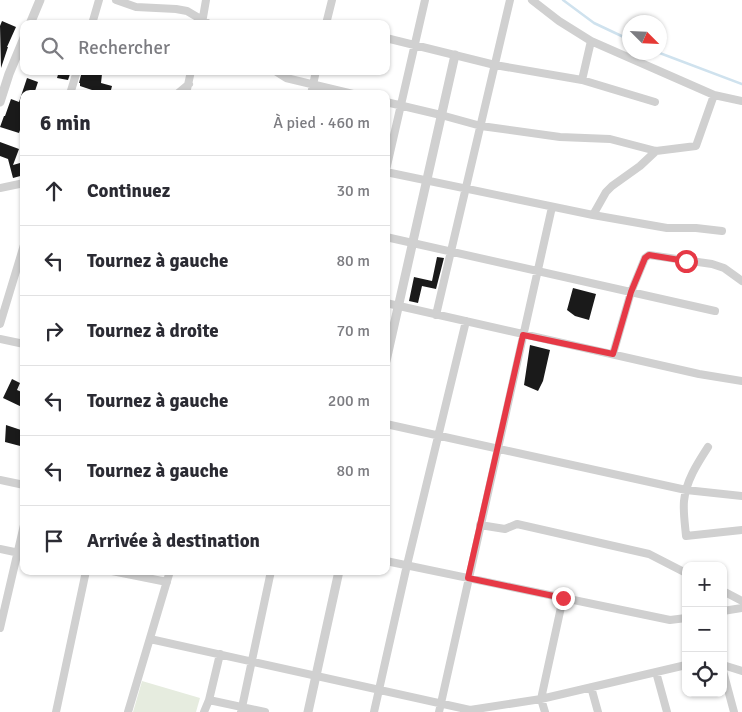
<!DOCTYPE html>
<html lang="fr">
<meta charset="utf-8">
<style>
:root{--surface:#fff;--page:#f2f2f3;--text:#2b2b33;--muted:#7c7c81;--line:#e1e1e2}
body{margin:0;font-family:Signika,sans-serif;background:var(--page);color:var(--text)}
.controls{position:absolute;right:15px;bottom:15px;display:grid;overflow:hidden;border-radius:10px;box-shadow:0 1px 4px #0004}
.controls button{width:45px;height:45px;display:grid;place-items:center;padding:0;border:0;border-bottom:1px solid var(--line);background:var(--surface);color:var(--text);font:25px sans-serif}
.compass{position:absolute;left:622px;top:15px;width:45px;height:45px;border-radius:50%;background:var(--surface);box-shadow:0 1px 4px #0004;rotate:114deg}
.stop{position:absolute;width:15px;height:15px;margin:-11px;border:4px solid #e63946;border-radius:50%;background:#fff}
.stop.end{background:#e63946;border-color:#fff;box-shadow:0 1px 5px #0008}
.list{margin:0;padding:0;list-style:none}
h2{display:flex;justify-content:space-between;align-items:center;height:65px;margin:0;padding:0 20px;font-size:21px}
h2 small{font-size:16px;font-weight:400;color:var(--muted)}
.list li{display:grid;grid-template-columns:32px 1fr auto;gap:15px;align-items:center;box-sizing:border-box;height:70px;padding:0 20px;border-top:1px solid var(--line)}
.list b{display:block;font-size:19px;white-space:nowrap}
.list em{font-size:16px;font-style:normal;color:var(--muted)}
.icon{flex:none;width:28px;height:28px;fill:none;stroke:currentColor;stroke-width:2;stroke-linecap:round;stroke-linejoin:round}
.map{position:relative;flex:none;width:742px;height:712px;overflow:hidden}
.search{position:absolute;background:var(--surface);box-shadow:0 1px 4px #0004;left:20px;top:20px;width:370px;height:55px;display:flex;align-items:center;gap:12px;box-sizing:border-box;padding:0 18px;border-radius:10px;color:var(--muted);font-size:19px}
.panel{position:absolute;background:var(--surface);box-shadow:0 1px 4px #0004;left:20px;top:90px;width:370px;height:485px;border-radius:10px}
.map>svg:first-child{display:block}
</style>
<div class="map">
<svg width="742" height="712" viewBox="0 0 742 712">
<rect width="100%" height="100%" fill="#fff"/>
<path fill="#e6ecdf" d="M142 681 200 698 196 712H133Z"/>
<g fill="none" stroke-linecap="round" stroke-linejoin="round">
<path stroke="#cfe2ee" stroke-width="2.5" d="M563 0 594 23 630 40
M657 52 742 84"/>
</g>
<path fill="#1a1a1a" d="M2 21 16 27 7 47H8L1 68 0 26Z
M59 71H71L68 80 57 78Z
M82 71H99V73L102 74 101 83 112 86 110 94H91L92 90 80 86V83H79Z
M27 78 38 82 34 94H24V119L19 133 0 127 4 116H5L11 99 19 102Z
M0 142 19 149 13 165 20 163 21 165 24 164V175L13 178 8 159 0 156Z
M437 257 444 258 436 289 422 286 418 303 409 301 414 277 432 281Z
M573 288 596 294 589 320 575 316 567 310Z
M530 345 550 350 543 381 538 391 524 385Z
M12 379 20 383 17 390 24 393V408L3 398Z
M6 425 24 431V447L5 442Z"/>
<g fill="none" stroke-linecap="round" stroke-linejoin="round">
<path stroke="#d0d0d0" stroke-width="8" d="M116 0 136 7 176 9 187 11 209 24
M532 0 559 21 591 41 714 95 742 101
M202 23 206 0
M92 24 99 0
M326 24 332 0
M386 38 495 65 582 80 655 102
M275 71 286 78 353 94
M582 80 591 41
M70 94 77 71
M177 94 189 84
M186 94 191 71
M311 94 316 71
M386 102 441 115 481 126 560 137 610 139 656 151 696 146 714 95
M386 170 425 0
M386 172 593 215 667 228H696L722 231
M0 188 24 183
M593 215 606 192 612 186 640 166 656 151
M386 237 715 311
M386 303 699 374 742 381
M436 315 510 0
M0 324 24 245
M0 339 24 344
M613 354 631 292 645 258 649 255 712 264 724 268 742 281
M386 424 686 490 742 496
M708 447C697 464 686 481 684 501 683 512 685 524 686 536L742 530
M0 480 24 485
M480 525 505 529 517 524 649 554 686 573
M0 549 24 554
M386 561 670 620 686 618
M112 571 167 582
M723 591 742 601
M723 611 742 608
M0 628 24 525
M150 639 470 710 541 699 686 665
M220 654 209 700 265 712
M723 665 742 671
M723 671 734 712
M656 672 667 712
M591 687 598 712
M56 712 86 571
M128 712 170 571
M204 712 209 700
M241 712 271 571
M374 712 407 565 466 321
M439 712 552 207
M545 712 541 699 563 598"/>
<path stroke="#d0d0d0" stroke-width="9" d="M30 24 40 0
M0 102 9 74 24 38
M386 361 455 55
M308 712 339 571"/>
</g>
<g fill="none" stroke-linecap="round" stroke-linejoin="round">
<path stroke="#e63946" stroke-width="6" d="M563 598 468 578 523 335 613 354 631 292 645 258 649 255 686 261"/>
</g>
</svg>
<div class="controls">
<button>+</button>
<button>−</button>
<button><svg class="icon" aria-label="locate" viewBox="0 0 24 24"><circle cx="12" cy="12" r="6"/><path d="M12 2v4M12 18v4M2 12h4M18 12h4"/></svg></button>
</div>
<svg class="compass" viewBox="-18 -18 36 36"><path d="M0-13l5 13h-10z" fill="#e53935"/><path d="M0 13l5-13h-10z" fill="#7c7c81"/></svg>
<div class="stop" style="left:686px;top:261px"></div>
<div class="stop end" style="left:563px;top:598px"></div>
<div class="search"><svg class="icon" aria-label="search" viewBox="0 0 24 24"><circle cx="10" cy="10" r="6"/><path d="M15 15l6 6"/></svg>Rechercher</div>
<section class="panel">
<h2>6 min<small>À pied · 460 m</small></h2>
<ul class="list">
<li><svg class="icon" aria-label="ahead" viewBox="0 0 24 24"><path d="M12 20V5M6 11l6-6 6 6"/></svg><div><b>Continuez</b></div><em>30 m</em></li>
<li><svg class="icon" aria-label="left" viewBox="0 0 24 24"><path d="M17 20v-9H6M10 6l-5 5 5 5"/></svg><div><b>Tournez à gauche</b></div><em>80 m</em></li>
<li><svg class="icon" aria-label="right" viewBox="0 0 24 24"><path d="M7 20v-9h11M14 6l5 5-5 5"/></svg><div><b>Tournez à droite</b></div><em>70 m</em></li>
<li><svg class="icon" aria-label="left" viewBox="0 0 24 24"><path d="M17 20v-9H6M10 6l-5 5 5 5"/></svg><div><b>Tournez à gauche</b></div><em>200 m</em></li>
<li><svg class="icon" aria-label="left" viewBox="0 0 24 24"><path d="M17 20v-9H6M10 6l-5 5 5 5"/></svg><div><b>Tournez à gauche</b></div><em>80 m</em></li>
<li><svg class="icon" aria-label="arrive" viewBox="0 0 24 24"><path d="M6 21V4h12l-3 4 3 4H6"/></svg><div><b>Arrivée à destination</b></div></li>
</ul>
</section>
</div>
